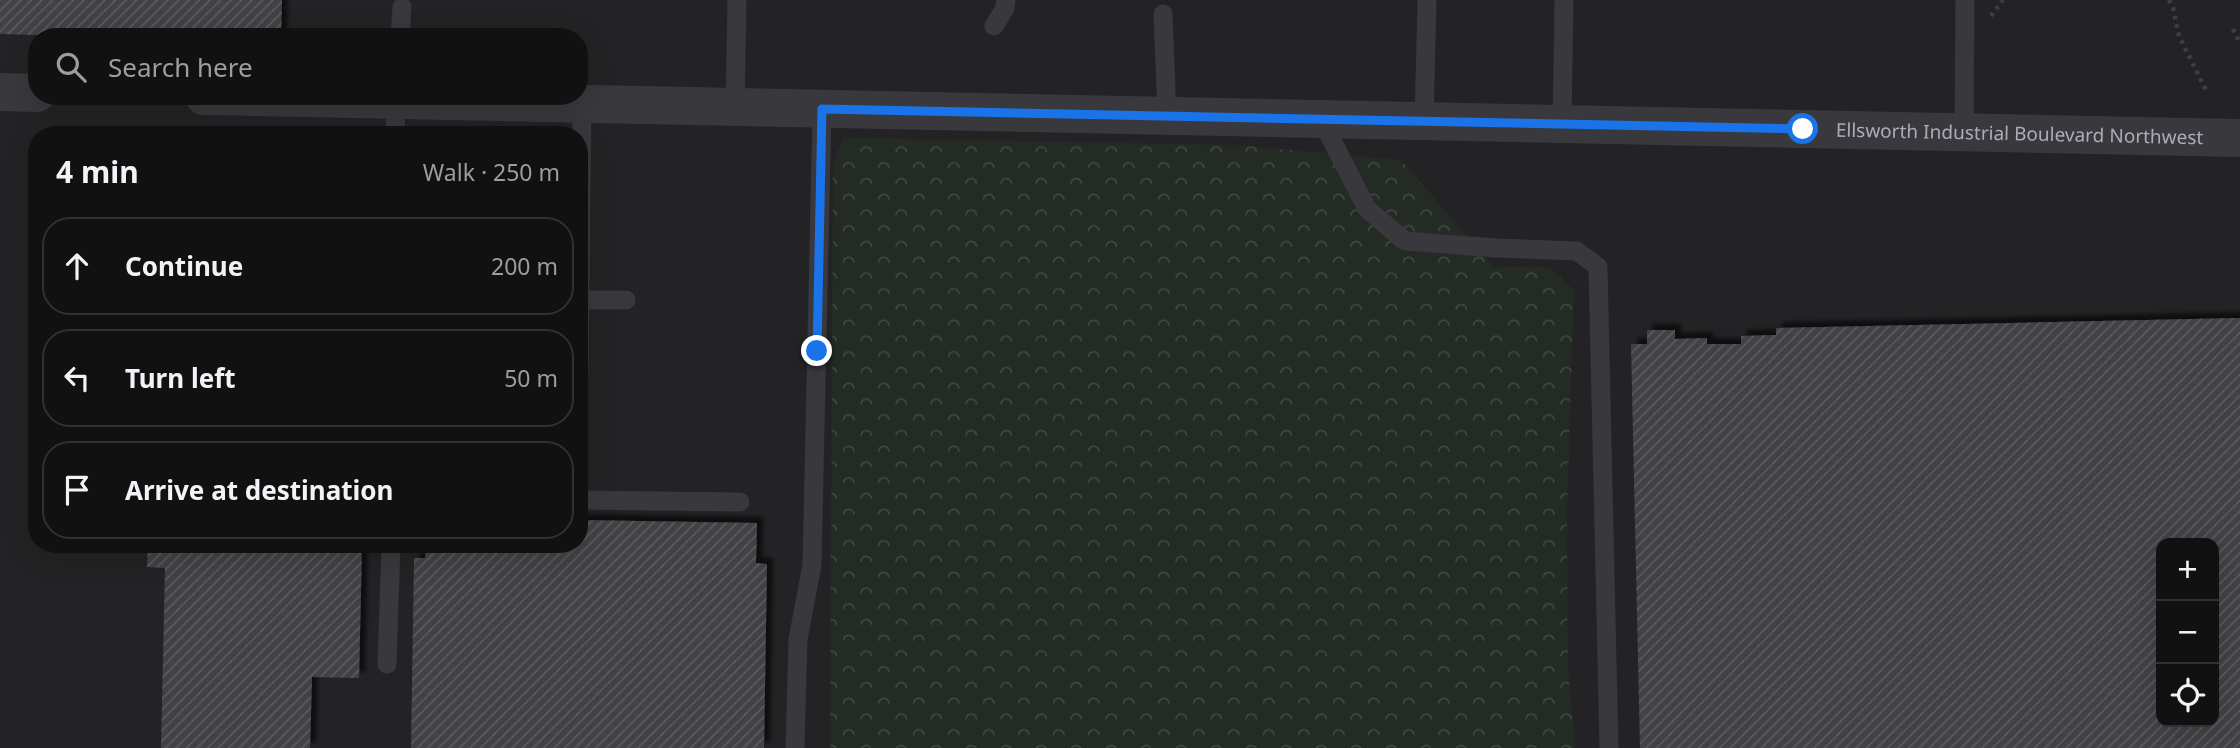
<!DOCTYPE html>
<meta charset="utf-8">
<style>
:root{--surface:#111112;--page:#1e1f20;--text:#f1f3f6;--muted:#9c9d9f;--line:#303132}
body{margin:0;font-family:"Noto Sans",sans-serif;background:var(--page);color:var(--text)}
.controls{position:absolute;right:21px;bottom:21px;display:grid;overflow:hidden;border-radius:14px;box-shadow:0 7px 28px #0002}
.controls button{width:63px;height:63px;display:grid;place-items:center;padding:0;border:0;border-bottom:2px solid var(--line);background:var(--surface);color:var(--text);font:35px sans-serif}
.stop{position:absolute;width:21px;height:21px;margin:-16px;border:5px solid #1a73e8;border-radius:50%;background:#fff}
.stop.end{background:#1a73e8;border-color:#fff;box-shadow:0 2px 7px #0008}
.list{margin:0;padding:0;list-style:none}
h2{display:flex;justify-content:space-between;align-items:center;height:91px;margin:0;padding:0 28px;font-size:30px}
h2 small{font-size:23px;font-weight:400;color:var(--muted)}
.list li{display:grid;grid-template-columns:46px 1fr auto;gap:21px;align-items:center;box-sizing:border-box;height:98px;margin:0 14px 14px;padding:0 14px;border:2px solid var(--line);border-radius:28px}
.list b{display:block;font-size:26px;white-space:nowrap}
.list em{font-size:23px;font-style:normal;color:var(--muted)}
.icon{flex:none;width:38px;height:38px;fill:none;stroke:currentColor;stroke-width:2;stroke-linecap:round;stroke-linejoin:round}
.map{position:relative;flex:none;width:2240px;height:748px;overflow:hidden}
.search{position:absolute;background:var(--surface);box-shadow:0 7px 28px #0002;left:28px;top:28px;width:560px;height:77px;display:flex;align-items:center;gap:18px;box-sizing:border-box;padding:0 24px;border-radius:28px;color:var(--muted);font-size:26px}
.panel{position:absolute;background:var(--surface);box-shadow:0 7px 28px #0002;left:28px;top:126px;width:560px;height:427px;border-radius:28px}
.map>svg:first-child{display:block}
</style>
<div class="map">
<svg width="2240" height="748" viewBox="0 0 2240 748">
<defs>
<pattern id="forest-crowns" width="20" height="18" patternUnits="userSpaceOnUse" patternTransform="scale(1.75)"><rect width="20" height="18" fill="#232b24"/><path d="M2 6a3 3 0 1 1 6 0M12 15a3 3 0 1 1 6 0" fill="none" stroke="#404742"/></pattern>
<pattern id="building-hatch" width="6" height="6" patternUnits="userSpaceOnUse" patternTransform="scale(1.75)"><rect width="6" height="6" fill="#414245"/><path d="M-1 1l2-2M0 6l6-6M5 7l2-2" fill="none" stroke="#5a5b5e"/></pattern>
<filter id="shadow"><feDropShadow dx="6" dy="-6" stdDeviation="2" flood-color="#0009"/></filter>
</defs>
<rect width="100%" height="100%" fill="#171718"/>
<path fill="#232325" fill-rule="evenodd" d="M0 0H2240V748H0ZM37 37H579V96H37ZM37 135H579V544H37ZM2161 543H2214V722H2161Z"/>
<path fill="url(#forest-crowns)" d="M844 138 1238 145 1401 160 1494 267H1549L1574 290 1567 509 1568 667 1575 748H830L833 161Z"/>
<path fill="url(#building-hatch)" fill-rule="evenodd" filter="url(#shadow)" d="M0 0H282L281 37H108L0 34Z
M2240 318V748H1640L1631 344H1647V330H1675V339L1707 338V344H1741V336L1776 335V328ZM2161 543H2214V722H2161Z
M579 520 757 523 756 563 767 564 764 748H411L414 558H425L426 544H579Z
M148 544H362L359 678 312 677 310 748H161L165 568 147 567Z"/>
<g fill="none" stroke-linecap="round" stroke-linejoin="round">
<path stroke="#3e3f44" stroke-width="4.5" stroke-dasharray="3.5 5" stroke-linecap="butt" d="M2169 0 2173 8 2179 36 2206 90
M1991 16 2003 0
M2233 29 2240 43"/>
<path stroke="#38383d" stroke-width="19" d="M1163 14 1167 116
M994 26 1005 8 1006 0
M400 37 402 7
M735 107 737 0
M1321 119 1367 209 1405 241 1496 248 1577 251 1598 267 1609 748
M1424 122 1427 0
M1562 124 1564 0
M1964 132 1965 0
M395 135 396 96
M579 300H626
M579 372 582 104
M579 500 740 502
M387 664 391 544
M795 748 798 639 812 565 822 109"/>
<g stroke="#38383d" stroke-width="38">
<path d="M0 92 37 93"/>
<path id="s1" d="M204 96 2240 138"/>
</g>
</g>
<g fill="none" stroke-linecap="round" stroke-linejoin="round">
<path stroke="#1a73e8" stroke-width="9" d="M817 351 822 109 1803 129"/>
</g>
<g text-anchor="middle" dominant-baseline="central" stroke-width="7" stroke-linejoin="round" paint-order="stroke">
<g font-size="19" fill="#aaadb8" stroke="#121213">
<text stroke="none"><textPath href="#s1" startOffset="1816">Ellsworth Industrial Boulevard Northwest</textPath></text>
</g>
</g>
</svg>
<div class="controls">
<button>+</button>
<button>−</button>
<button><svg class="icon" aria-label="locate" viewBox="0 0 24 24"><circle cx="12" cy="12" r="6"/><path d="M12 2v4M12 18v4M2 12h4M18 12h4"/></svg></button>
</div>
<div class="stop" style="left:1803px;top:129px"></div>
<div class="stop end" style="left:817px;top:351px"></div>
<div class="search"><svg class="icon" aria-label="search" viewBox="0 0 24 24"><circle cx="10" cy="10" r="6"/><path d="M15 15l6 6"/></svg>Search here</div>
<section class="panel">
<h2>4 min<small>Walk · 250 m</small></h2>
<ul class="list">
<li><svg class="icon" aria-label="ahead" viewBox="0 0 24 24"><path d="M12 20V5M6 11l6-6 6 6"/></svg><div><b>Continue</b></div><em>200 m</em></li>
<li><svg class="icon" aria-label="left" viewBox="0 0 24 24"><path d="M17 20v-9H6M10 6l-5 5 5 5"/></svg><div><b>Turn left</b></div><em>50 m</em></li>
<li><svg class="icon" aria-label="arrive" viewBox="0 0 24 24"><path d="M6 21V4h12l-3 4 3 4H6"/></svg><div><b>Arrive at destination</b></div></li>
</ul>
</section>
</div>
